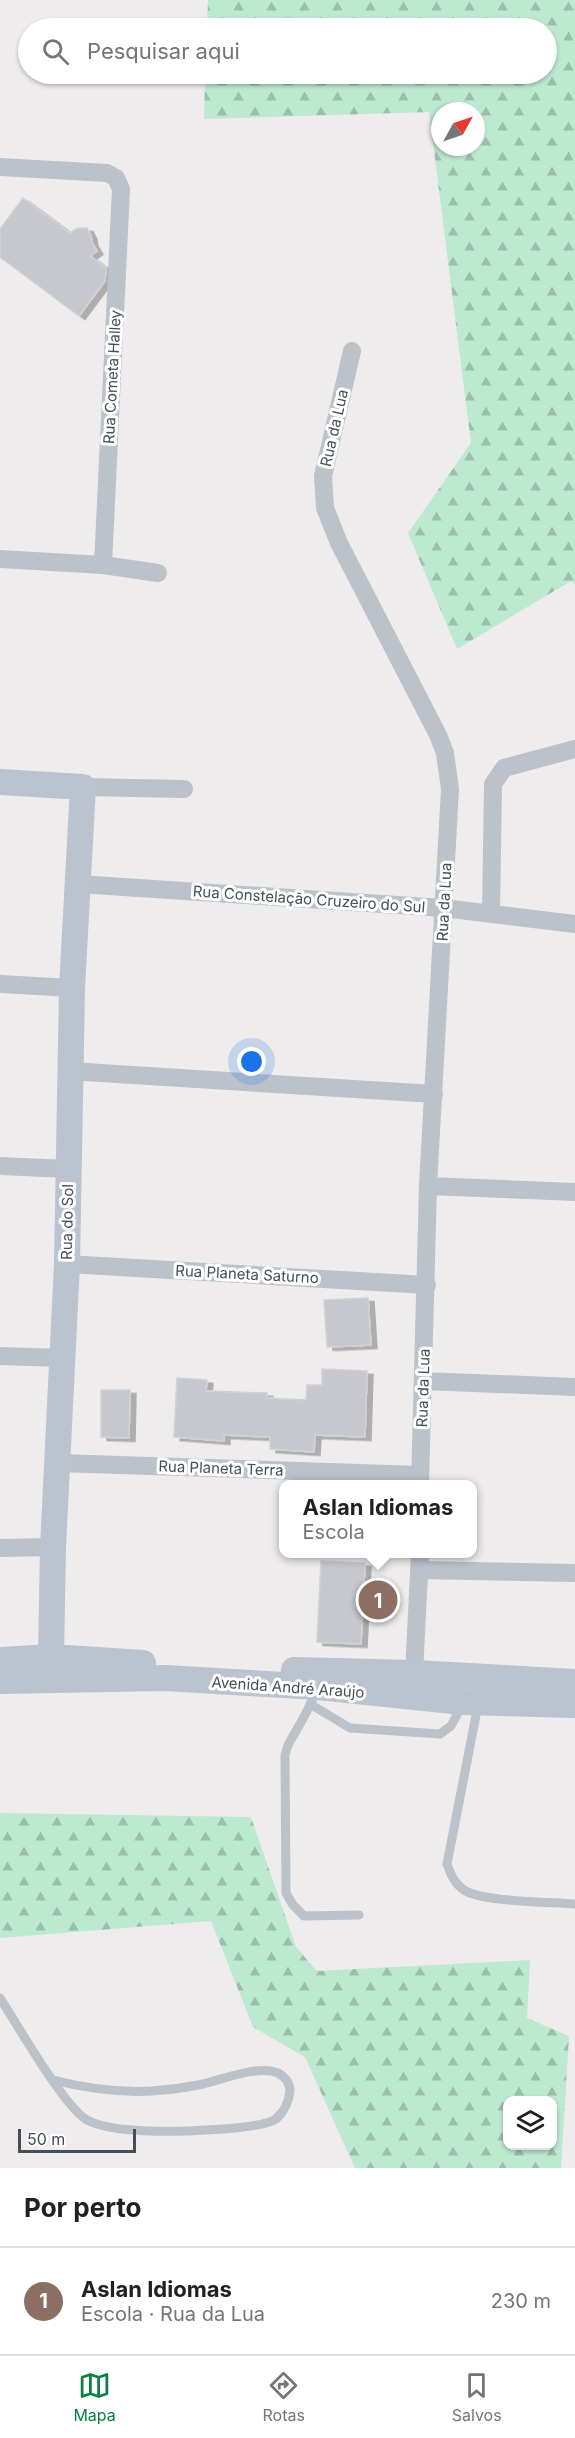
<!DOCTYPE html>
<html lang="pt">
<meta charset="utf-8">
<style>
:root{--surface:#fff;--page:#f2f2f2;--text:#202124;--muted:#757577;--line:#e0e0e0;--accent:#0b8043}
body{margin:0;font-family:Inter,sans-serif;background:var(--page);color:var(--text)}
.controls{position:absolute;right:18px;bottom:18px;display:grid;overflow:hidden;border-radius:12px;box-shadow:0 2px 4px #0004}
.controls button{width:54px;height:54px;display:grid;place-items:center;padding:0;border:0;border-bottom:2px solid var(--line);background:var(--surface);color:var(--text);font:30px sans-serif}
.compass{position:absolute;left:431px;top:102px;width:54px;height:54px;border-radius:50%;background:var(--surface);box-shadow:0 2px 4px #0004;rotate:50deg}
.scale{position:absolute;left:18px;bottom:15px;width:118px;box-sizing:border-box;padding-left:6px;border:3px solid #464e57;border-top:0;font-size:16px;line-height:21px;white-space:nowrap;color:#464e57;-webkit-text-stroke:4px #fff;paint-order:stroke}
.you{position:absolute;left:252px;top:1062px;width:21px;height:21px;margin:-15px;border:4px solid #fff;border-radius:50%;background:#1a73e8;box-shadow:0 0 0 9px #1a73e833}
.badge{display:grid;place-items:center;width:39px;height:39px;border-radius:50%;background:var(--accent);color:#fff;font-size:20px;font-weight:700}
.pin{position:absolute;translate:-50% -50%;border:3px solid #fff;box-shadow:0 2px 6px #0006}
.popup{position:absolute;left:279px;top:1480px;width:198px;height:78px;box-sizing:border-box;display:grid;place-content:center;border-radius:12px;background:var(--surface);filter:drop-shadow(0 2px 4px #0005);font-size:20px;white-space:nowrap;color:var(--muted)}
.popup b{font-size:22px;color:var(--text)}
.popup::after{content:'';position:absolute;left:50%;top:100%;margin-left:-12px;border:12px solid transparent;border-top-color:var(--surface)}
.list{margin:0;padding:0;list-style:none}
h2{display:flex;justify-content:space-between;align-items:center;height:78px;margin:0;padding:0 24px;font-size:26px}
h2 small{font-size:20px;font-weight:400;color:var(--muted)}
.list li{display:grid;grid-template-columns:39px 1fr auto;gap:18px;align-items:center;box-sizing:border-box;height:108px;padding:0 24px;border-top:2px solid var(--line)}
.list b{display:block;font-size:22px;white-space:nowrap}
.list p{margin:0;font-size:20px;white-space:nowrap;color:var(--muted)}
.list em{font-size:20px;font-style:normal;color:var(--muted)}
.icon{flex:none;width:33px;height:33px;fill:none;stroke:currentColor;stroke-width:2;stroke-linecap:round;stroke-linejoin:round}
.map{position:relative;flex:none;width:575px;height:2168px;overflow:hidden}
.search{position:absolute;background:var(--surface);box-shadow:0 2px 4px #0004;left:18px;right:18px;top:18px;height:66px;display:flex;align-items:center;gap:15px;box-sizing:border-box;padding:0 21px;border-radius:33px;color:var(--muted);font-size:22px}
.sheet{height:186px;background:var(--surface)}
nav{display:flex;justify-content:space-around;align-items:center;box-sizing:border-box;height:84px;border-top:2px solid var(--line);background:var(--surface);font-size:16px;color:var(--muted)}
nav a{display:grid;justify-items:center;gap:3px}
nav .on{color:var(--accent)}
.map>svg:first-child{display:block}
</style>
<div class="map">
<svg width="575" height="2168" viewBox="0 0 575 2168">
<defs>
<pattern id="forest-firs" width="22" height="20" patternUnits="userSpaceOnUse" patternTransform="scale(1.5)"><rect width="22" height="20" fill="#bde9d1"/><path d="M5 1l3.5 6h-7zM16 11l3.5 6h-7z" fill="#9bbfac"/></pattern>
<filter id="shadow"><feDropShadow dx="6" dy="3.5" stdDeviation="0" flood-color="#0004"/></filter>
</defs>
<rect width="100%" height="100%" fill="#eeecec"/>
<path fill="url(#forest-firs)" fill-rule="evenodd" d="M208 0H575V585L571 581 457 649 408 533 471 443 429 112 204 119 205 74H546V28H207ZM440 111H476V147H440Z
M0 1813 251 1817 296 1947 317 1971 530 1960 527 2018 569 2036 561 2168H355L305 2057 253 2027 211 1921 0 1938ZM508 2100H552V2146H508Z"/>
<path fill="#c7c8ce" stroke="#d0d2d7" stroke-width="1.5" filter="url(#shadow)" d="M23 198 70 233 78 228H87L91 236 92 243 97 251 90 256 106 268 105 281 79 316 0 257V229Z
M368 1298 371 1345 327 1347 324 1300Z
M322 1369 367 1371 365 1437 315 1435 314 1452 270 1449V1437L224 1435V1441L174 1437 177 1378 207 1380 206 1391 267 1393 266 1398 306 1400 307 1385H322Z
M101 1390H130L129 1438 101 1437Z
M321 1561 365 1563 361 1644 317 1642Z"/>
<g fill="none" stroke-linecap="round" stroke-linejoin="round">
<path stroke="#bbc2ca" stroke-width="9" d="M317 1690 305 1715 288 1745 285 1755 286 1893 293 1905 304 1916 359 1915
M310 1704 350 1728 440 1734 451 1726 462 1705
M478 1705 447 1864C451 1875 454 1883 464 1890 481 1902 552 1902 575 1904
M0 1998C17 2024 64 2107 87 2120 105 2129 129 2130 149 2131 171 2132 260 2130 276 2119 284 2112 289 2101 290 2091 290 2083 285 2077 278 2073 258 2064 219 2081 198 2085 183 2088 167 2090 152 2091 119 2093 85 2088 53 2080"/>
<path stroke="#bbc2ca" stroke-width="18" d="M0 167 107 173 116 178 121 189 103 565
M352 351 323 476 325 508 339 543 438 735 445 753 450 789 428 1186 420 1484
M0 559 103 565 158 573
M83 787 184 789
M78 884 443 908 575 924
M491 914 493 784 504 768 575 749
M0 984 72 988
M69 1071 434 1094
M0 1166 68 1169
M428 1186 575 1192
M67 1264 427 1285
M0 1356 62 1358
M423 1381 575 1387
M59 1463 420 1475
M0 1548 53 1547
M419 1570 575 1573
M414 1673 420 1554"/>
<path stroke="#bbc3ce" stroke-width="26" d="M0 782 83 787 72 988 67 1264 53 1547 51 1657
M0 1660 51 1657 143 1663
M294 1670 414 1673 575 1682
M0 1681 165 1678 318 1687 463 1702 575 1705"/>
</g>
<g text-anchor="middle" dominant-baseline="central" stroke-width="6" stroke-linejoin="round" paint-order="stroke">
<g font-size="15" fill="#464e57" stroke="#fff">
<text transform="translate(112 377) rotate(-87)">Rua Cometa Halley</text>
<text transform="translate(334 428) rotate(-77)">Rua da Lua</text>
<text transform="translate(309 899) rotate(4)">Rua Constelação Cruzeiro do Sul</text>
<text transform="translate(444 902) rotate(-87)">Rua da Lua</text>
<text transform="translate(67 1222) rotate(-89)">Rua do Sol</text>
<text transform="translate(247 1274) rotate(3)">Rua Planeta Saturno</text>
<text transform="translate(423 1388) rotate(-88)">Rua da Lua</text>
<text transform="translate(221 1468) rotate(2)">Rua Planeta Terra</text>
<text transform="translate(288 1687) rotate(4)">Avenida André Araújo</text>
</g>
</g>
</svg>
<div class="controls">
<button><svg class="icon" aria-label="layers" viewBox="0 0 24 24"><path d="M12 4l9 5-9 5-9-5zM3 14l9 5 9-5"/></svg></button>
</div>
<svg class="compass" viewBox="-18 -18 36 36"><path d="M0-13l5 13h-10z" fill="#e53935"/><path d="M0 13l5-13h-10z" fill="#757577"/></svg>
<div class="scale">50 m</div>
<div class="you"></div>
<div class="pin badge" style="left:378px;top:1600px;background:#8d6e63">1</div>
<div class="popup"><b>Aslan Idiomas</b>Escola</div>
<div class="search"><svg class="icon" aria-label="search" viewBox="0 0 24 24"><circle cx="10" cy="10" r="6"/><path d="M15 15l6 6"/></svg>Pesquisar aqui</div>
</div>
<section class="sheet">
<h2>Por perto<small></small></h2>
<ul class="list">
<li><span class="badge" style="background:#8d6e63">1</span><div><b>Aslan Idiomas</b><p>Escola · Rua da Lua</p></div><em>230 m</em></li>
</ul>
</section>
<nav>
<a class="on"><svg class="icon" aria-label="map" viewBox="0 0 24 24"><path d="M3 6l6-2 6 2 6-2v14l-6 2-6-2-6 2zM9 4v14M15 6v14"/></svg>Mapa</a>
<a><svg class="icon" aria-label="directions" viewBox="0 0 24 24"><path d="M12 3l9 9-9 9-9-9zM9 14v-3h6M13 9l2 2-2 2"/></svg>Rotas</a>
<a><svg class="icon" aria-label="saved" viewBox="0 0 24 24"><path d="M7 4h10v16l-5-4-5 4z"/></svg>Salvos</a>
</nav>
